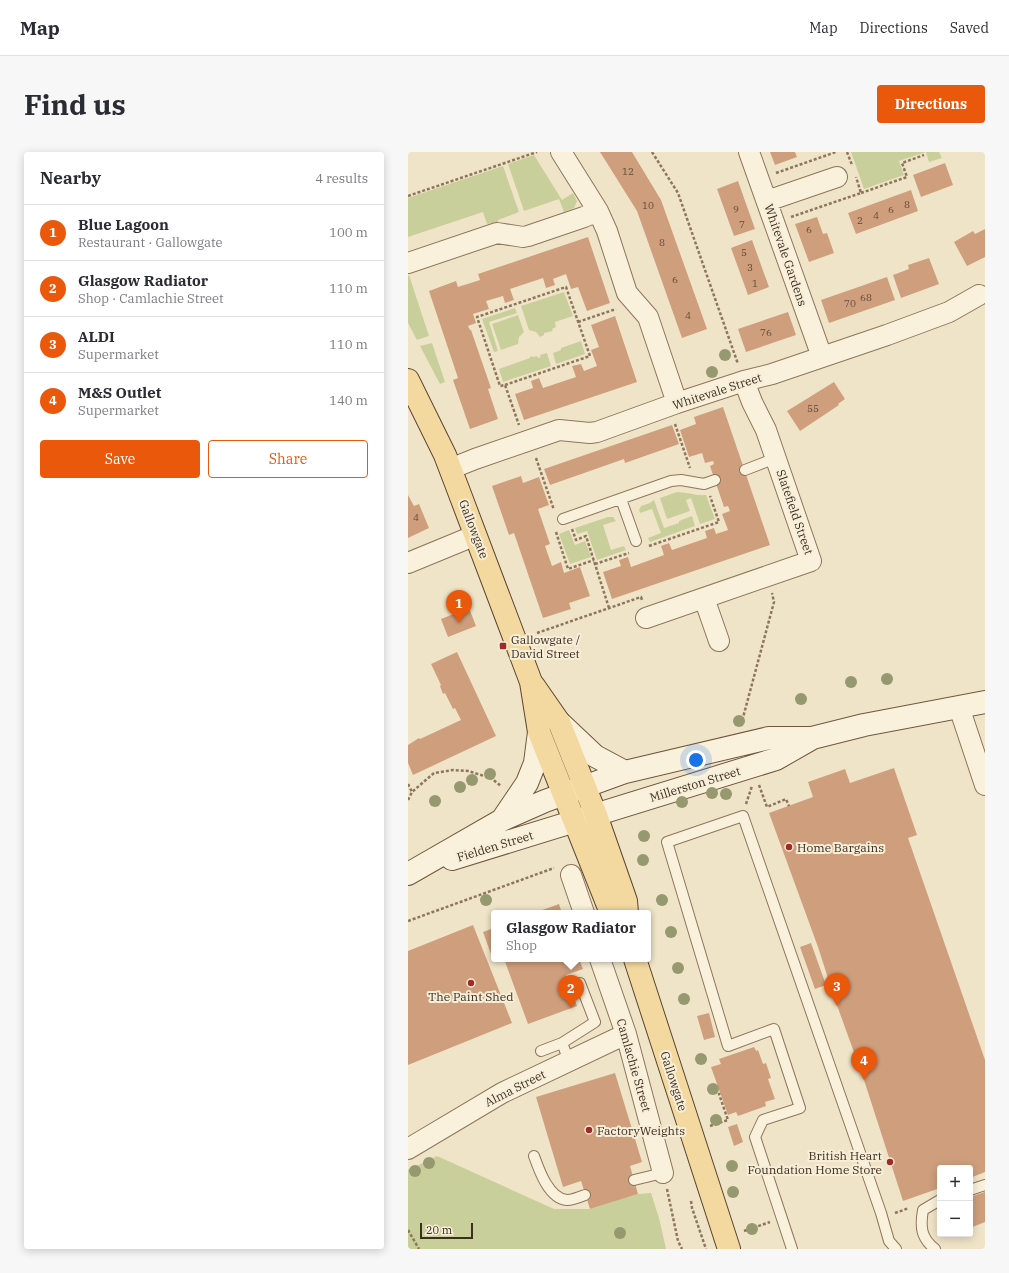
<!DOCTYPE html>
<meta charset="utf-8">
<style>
:root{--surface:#fff;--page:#f7f7f7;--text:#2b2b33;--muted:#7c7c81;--line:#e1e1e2;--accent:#ea580c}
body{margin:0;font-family:"IBM Plex Serif",serif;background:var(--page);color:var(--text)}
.controls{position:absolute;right:12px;bottom:12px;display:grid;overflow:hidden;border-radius:4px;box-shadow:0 2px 10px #0003}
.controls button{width:36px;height:36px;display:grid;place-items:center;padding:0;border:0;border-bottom:1px solid var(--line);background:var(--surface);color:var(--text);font:20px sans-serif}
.scale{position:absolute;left:12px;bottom:10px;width:53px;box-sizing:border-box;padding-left:4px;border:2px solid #3d2e20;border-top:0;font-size:11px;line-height:14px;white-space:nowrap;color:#3d2e20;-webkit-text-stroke:3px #f7eed8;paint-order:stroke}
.you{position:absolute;left:288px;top:608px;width:14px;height:14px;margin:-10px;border:3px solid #fff;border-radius:50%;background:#1a73e8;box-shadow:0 0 0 6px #1a73e833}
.badge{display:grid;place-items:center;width:26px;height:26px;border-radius:50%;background:var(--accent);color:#fff;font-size:13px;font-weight:700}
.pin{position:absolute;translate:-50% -33px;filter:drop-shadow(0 1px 2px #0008)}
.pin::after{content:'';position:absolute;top:21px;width:14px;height:12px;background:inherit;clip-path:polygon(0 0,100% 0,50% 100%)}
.popup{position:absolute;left:83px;top:758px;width:160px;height:52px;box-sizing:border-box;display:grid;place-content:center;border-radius:4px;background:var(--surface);filter:drop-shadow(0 1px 3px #0005);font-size:13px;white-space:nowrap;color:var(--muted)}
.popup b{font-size:15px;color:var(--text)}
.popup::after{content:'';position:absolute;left:50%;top:100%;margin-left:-8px;border:8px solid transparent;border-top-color:var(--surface)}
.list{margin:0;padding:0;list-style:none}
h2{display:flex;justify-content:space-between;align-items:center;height:52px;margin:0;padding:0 16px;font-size:17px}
h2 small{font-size:13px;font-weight:400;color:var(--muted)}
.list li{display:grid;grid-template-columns:26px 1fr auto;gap:12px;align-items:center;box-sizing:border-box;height:56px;padding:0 16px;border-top:1px solid var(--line)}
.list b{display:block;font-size:15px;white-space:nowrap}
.list p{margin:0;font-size:13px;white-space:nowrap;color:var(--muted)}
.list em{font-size:13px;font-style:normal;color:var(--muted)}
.actions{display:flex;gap:8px;padding:12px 16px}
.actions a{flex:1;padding:9px 0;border:1px solid var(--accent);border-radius:4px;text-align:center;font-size:14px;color:var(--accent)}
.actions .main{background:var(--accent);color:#fff}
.map{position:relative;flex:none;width:577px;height:1097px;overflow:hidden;border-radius:4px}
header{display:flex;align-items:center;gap:24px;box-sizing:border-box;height:56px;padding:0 20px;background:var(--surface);border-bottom:1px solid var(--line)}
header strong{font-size:19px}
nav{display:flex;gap:22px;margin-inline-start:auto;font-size:14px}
.intro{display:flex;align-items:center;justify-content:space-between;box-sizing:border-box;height:96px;padding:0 24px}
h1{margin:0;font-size:28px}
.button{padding:10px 18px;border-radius:4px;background:var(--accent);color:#fff;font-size:14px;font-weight:700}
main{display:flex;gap:24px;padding:0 24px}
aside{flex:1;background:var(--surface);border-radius:4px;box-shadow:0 2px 10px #0003}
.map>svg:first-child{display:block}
</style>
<header>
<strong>Map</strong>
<nav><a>Map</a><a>Directions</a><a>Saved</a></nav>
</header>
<div class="intro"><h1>Find us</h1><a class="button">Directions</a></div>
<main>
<aside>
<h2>Nearby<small>4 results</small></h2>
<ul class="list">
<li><span class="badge">1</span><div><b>Blue Lagoon</b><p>Restaurant · Gallowgate</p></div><em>100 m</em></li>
<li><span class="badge">2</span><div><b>Glasgow Radiator</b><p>Shop · Camlachie Street</p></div><em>110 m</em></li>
<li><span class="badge">3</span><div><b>ALDI</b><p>Supermarket</p></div><em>110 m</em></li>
<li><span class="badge">4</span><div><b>M&amp;S Outlet</b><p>Supermarket</p></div><em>140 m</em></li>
</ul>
<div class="actions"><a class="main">Save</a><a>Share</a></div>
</aside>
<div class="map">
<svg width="577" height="1097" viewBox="0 0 577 1097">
<rect width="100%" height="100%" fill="#f0e4c8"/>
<path fill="#c9cf9b" d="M443 0H531L534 6 521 10 518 0 491 9 496 23 456 37Z
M126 3 154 48 165 41 169 49 166 56 156 60 151 47 116 59 100 12Z
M95 14 111 60 90 68V70L79 72 75 60 0 85V46Z
M1 123 21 184 9 188 0 171V124Z
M156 140 165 164 147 170 148 175 144 177 145 179 136 181V183L132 185 128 180 121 178 113 154Z
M107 156 109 161 81 170 90 199 86 200 74 167Z
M110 163 116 180 111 185 110 192 93 198 84 172Z
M173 189 177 202 148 212 145 201 153 198V196Z
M24 191 37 230 32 232 12 194Z
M139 201 143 214 95 230 91 217 122 206V205L124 204 125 205 129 204 130 206 133 205 132 203Z
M269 340C279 340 288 344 298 343L307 367 292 372 283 346 278 348 282 359 259 367 252 346Z
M246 348 256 376 271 371V369L284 364 287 374 242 390 240 386 253 381 244 357 232 361 231 358 233 354 242 351Z
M200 365H205L208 369 195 373 203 398 216 394 218 398 189 408 179 379 169 382 167 376Z
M161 378 167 393 177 389 183 405 162 412 151 382Z
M29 1004 146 1057H182L230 1042 243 1041 251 1066 258 1097H0V1018Z"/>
<path fill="#cf9f7d" d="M192 0H224L253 48 299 177 274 186 229 59Z
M362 0H387L389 5 367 13Z
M537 11 545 33 513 45 505 23Z
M330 29 347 77 326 84 309 37Z
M503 38 510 59 448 82 440 61Z
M409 65 415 82 419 81 426 101 401 110 387 72Z
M577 77V105L559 114 546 90 565 79 567 82Z
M180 85 202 151 179 159 170 135 163 137 158 122 145 127 147 133 138 136 135 126 102 137 106 148 97 151 95 144 78 149 81 157 65 162 68 171 60 174 62 178H63L83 236 80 237 90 267 62 277 45 228 50 226 21 139 48 129 50 135 72 128 70 122Z
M344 88 361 135 340 143 323 96Z
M521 106 531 132 493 146 485 123 501 117 500 113Z
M479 125 487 148 421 171 413 148Z
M380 160 388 183 338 200 330 177Z
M207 164 229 230 116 268 107 242 125 236 123 229 131 226 135 236 168 225 164 214 173 212 176 219 189 214 183 198 191 195 183 173Z
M426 230 437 247 430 252 431 253 392 279 379 259Z
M315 255 362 393 204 447 195 420 213 414 211 408 220 405 223 415 256 403 253 394 261 391 264 398 299 386 297 379 306 376 308 382 320 378 314 362 322 359 320 354 316 355 302 314 306 312 305 309 297 311 294 301 281 305 272 278 288 272 286 265Z
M264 273 271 292 217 311 216 307 142 333 136 317Z
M113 324 115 331 131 325 141 353 130 357 142 392 137 394 144 414 153 410 156 421 172 415 182 444 161 451 163 457 135 466 106 381 101 383 84 334Z
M0 343 6 354 11 352 21 376 0 386Z
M61 456 68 474 40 485 33 467Z
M49 500 88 584 5 623 0 611V593L11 586 12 587 53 568 47 556 45 557 37 541 35 542 32 534 33 533 23 512Z
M486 616 509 683 500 686 577 908V1020L562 1026V1016H532V1036L495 1049 456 928 426 845 410 795 361 661 405 645 400 630 437 617 442 631Z
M151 752 154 761H126Z
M65 773 104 871 0 913V799Z
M86 776V801L83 802 75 780Z
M403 791 418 833 407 837 392 795Z
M96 807H171L175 817 158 823 169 854 120 872Z
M301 861 307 885 296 888 289 864Z
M346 895 348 899 350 898 355 912 358 911 363 926 360 927 367 947 357 950 358 954 330 964 328 960 320 963 303 915 313 912 311 907Z
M207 921 234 1010 222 1014 230 1042 182 1057 173 1029 155 1035 128 945Z
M329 972 335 990 326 994 320 975Z
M577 1040V1070L562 1076V1045Z"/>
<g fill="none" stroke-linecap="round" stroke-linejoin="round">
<g stroke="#8d765c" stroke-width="12">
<path id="service" d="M337 318 368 306
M213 347 228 389
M155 367 263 329 273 328 296 332 307 328
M133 899 154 891
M161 909 154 891 187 870 172 831
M126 1004C131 1018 141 1047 159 1048 165 1048 172 1045 177 1043
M226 1028 255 1021
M562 1038 577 1033
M384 1097 347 985 355 968 392 956 366 877 320 894 259 690 335 664 473 1061 481 1089 488 1097
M527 1097C513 1086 512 1075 515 1058L532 1048"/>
</g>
<g stroke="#8d765c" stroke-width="22">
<path id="minor" d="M153 0 190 59 199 79 219 141 240 165 269 251
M341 0 414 205
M359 49 429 25
M0 111 89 81 115 85 120 84 176 65 190 59
M42 317 67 307 151 278 182 281 189 280 269 251 336 229 364 222 479 183 541 160 571 143
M0 411 68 383
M296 446 311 489
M238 466 403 409 358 278 344 250 336 229
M551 555 577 633
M163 723 176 761
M192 807 218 882 255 1021
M0 997 94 941 218 882"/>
</g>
<g stroke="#6f573f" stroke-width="24">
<path id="secondary" d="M151 570 187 604 217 620
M94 668 119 631 127 611 131 580
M44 707 368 607 403 587
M0 722 94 668 137 649 217 620 361 586H404L456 573 577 550"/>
</g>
<g stroke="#5b4430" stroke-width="24">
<path id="primary" d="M0 228 37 303 50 337 123 530 131 580 203 761
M126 534 151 570 188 663 218 749 219 761
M227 807 321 1097"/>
</g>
<path stroke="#8d765c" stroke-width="2.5" stroke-dasharray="3 2" stroke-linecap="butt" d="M244 0 270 41 330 212
M439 0 444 13
M368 21 428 0
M453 41 499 25 494 11 516 3
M0 44 129 0
M383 65 453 41 448 25
M170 170 208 157
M97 233 182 204 158 135 69 165 92 234 97 233 111 273
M267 272 282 316
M128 306 146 358
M164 377 168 388 178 384 201 456
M148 380 160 417 186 408
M241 394 311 370 302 344
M187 412 221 401
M129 481 233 445 234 448
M333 573 366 450 364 441
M0 632 4 640 26 621 45 618 60 619 83 626 93 634
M351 633 359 655 378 647 381 654
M0 648 4 640
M338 652 344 634
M0 769 146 716
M302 974 320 968 311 942H313
M259 1037 270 1089 274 1097
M283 1049 284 1056 298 1097
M487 1061 501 1056
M0 1078 11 1097
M336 1079 362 1070"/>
<use href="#service" stroke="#faf1dc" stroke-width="10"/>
<use href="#minor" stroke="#faf1dc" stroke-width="20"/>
<use href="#secondary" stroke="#faf1dc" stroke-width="22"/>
<use href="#primary" stroke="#f3d9a0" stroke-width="22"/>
</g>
<g fill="#96986f">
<circle cx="317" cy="203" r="6"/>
<circle cx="304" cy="220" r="6"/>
<circle cx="479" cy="527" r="6"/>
<circle cx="443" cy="530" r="6"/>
<circle cx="393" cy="547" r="6"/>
<circle cx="331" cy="569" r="6"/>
<circle cx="82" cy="622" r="6"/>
<circle cx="64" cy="628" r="6"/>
<circle cx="52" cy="635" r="6"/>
<circle cx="304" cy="641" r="6"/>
<circle cx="318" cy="642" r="6"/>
<circle cx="27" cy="649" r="6"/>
<circle cx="274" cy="650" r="6"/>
<circle cx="236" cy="684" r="6"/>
<circle cx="235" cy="708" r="6"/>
<circle cx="78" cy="748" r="6"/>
<circle cx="254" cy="748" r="6"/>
<circle cx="263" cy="780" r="6"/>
<circle cx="270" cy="816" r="6"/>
<circle cx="276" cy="847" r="6"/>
<circle cx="293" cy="907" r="6"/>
<circle cx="305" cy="937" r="6"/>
<circle cx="308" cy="968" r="6"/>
<circle cx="21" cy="1011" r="6"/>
<circle cx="324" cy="1014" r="6"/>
<circle cx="7" cy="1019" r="6"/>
<circle cx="325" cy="1040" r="6"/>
<circle cx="344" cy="1077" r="6"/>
<circle cx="212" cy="1081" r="6"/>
</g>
<g fill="#9e2a2b" stroke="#f7eed8" stroke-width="1.5">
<rect x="91" y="490" width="8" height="8" rx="2"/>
<circle cx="381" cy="695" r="4"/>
<circle cx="63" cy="831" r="4"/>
<circle cx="181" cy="978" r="4"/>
<circle cx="482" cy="1010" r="4"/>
</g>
<g text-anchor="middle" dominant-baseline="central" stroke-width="4" stroke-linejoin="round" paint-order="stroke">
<g font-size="10" fill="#624a37">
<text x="220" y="19">12</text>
<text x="499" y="52">8</text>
<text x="240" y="53">10</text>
<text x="328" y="57">9</text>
<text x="483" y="57">6</text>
<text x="468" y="63">4</text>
<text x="452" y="68">2</text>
<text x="334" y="72">7</text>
<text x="401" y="77">6</text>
<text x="254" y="90">8</text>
<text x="336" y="100">5</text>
<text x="342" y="115">3</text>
<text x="267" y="127">6</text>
<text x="347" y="131">1</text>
<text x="458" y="145">68</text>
<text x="442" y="151">70</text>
<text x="280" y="163">4</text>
<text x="358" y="180">76</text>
<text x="405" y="256">55</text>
<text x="8" y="365">4</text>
</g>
<g font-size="12" fill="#3d2e20" stroke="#f7eed8">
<text transform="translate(378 103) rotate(71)">Whitevale Gardens</text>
<text transform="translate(309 239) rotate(-18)">Whitevale Street</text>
<text transform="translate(387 360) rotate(71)">Slatefield Street</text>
<text transform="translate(66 377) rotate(69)">Gallowgate</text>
<text transform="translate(287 632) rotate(-17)">Millerston Street</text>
<text transform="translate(87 694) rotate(-17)">Fielden Street</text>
<text transform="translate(226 913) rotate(74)">Camlachie Street</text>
<text transform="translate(266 929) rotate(72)">Gallowgate</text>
<text transform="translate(107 936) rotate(-27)">Alma Street</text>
</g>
<g font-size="12" fill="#3d2e20" stroke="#f7eed8" text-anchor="start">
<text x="103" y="487">Gallowgate /<tspan x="103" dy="14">David Street</tspan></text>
<text x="389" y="695">Home Bargains</text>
<text x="63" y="844" text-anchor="middle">The Paint Shed</text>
<text x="189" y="978">FactoryWeights</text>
<text x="474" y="1003" text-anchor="end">British Heart<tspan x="474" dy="14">Foundation Home Store</tspan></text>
</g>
</g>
</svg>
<div class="controls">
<button>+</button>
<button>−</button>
</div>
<div class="scale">20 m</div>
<div class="you"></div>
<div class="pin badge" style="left:51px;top:471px">1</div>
<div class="pin badge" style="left:163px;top:856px">2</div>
<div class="popup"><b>Glasgow Radiator</b>Shop</div>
<div class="pin badge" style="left:429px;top:854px">3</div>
<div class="pin badge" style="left:456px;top:928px">4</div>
</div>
</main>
